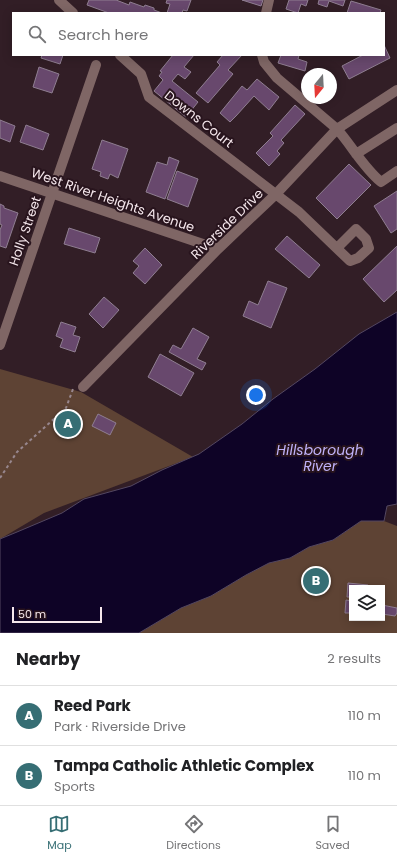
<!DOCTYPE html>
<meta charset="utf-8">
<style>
:root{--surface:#fff;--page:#f6f6f6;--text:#202124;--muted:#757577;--line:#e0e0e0;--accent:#366e74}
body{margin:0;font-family:Poppins,sans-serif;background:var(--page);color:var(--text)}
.controls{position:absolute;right:12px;bottom:12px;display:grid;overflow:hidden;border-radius:0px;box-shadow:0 2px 10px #0003}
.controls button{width:36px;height:36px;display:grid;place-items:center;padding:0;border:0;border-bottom:1px solid var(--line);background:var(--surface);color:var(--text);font:20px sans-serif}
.compass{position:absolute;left:301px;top:68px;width:36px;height:36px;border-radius:50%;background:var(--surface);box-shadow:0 2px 10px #0003;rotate:198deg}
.scale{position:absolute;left:12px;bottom:10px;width:90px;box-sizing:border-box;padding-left:4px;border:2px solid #f5e7ec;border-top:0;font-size:11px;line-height:14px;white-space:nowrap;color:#f5e7ec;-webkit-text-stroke:3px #28141d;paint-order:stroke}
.you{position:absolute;left:256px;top:395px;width:14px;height:14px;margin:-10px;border:3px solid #fff;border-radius:50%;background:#1a73e8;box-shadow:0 0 0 6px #1a73e833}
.badge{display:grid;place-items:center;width:26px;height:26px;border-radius:50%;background:var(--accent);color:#fff;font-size:13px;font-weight:700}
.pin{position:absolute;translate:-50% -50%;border:2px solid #fff;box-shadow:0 1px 4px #0006}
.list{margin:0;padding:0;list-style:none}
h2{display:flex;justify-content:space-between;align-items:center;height:52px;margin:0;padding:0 16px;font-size:17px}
h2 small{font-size:13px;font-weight:400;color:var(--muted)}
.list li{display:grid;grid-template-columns:26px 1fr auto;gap:12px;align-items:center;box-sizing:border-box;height:60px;padding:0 16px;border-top:1px solid var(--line)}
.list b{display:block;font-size:15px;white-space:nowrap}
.list p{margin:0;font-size:13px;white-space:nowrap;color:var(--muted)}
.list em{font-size:13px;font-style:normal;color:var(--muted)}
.icon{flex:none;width:22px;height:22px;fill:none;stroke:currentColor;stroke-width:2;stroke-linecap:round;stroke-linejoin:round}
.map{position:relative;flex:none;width:397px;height:633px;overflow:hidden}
.search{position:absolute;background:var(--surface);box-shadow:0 2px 10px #0003;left:12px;right:12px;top:12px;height:44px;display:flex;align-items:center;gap:10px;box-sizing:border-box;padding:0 14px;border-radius:0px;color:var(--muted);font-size:15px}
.sheet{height:172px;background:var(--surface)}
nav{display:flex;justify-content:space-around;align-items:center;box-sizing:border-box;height:56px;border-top:1px solid var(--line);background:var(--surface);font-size:11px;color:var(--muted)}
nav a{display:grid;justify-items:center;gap:2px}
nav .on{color:var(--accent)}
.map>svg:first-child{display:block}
</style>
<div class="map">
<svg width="397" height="633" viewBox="0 0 397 633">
<rect width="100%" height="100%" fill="#321e26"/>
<path fill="#5e4334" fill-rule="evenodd" d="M0 369 81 392 193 457 44 513 0 539Z
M361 521H384L397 526V633H139L181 608 211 596 246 575 269 563 290 558 309 547 333 540ZM352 588H382V618H352Z"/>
<path fill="#0e0326" stroke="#534761" d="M397 312V504L387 506 384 521H361L333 540 309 547 290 558 269 563 246 575 211 596 181 608 139 633H0V539L17 532 62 513 84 499 131 486 162 470 199 454 242 424 273 399 315 369 359 334Z"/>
<path fill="#68486d" stroke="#8f7e91" d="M89 0H116L129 5 130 2 144 7 145 5 154 8V10L162 13H109L87 5Z
M167 0H191L187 11 183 10 182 13H167L170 4 166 3Z
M242 0H263L261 6Z
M289 0H308L306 6 301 4 298 13 286 9Z
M319 0H345L343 6 329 1 327 7 318 4Z
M351 1 381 10 380 13H347Z
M384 45 390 58 349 79 342 66 363 55H384Z
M42 55H63L60 64 41 58Z
M173 55H194L184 67 191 72 185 79 178 74 172 81 198 102 186 117 154 91 163 80 159 76 162 72 160 71Z
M223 55H242L228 70 233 74 208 103 196 93 220 65 217 62Z
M281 55H299L298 59 307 62 305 71 278 63Z
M39 67 59 74 52 93 33 87Z
M257 79 279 97 269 110 254 96 236 116 230 122 220 113 242 86 247 90Z
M295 105 305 114 281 140 284 143 277 151 280 154 269 166 256 153 273 136 270 133Z
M0 120 15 126 10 142 0 138Z
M26 125 49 134 43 150 20 142Z
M102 140 128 149 118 178 110 174 108 179 100 176 101 172 92 169Z
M169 157 179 161 165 199 146 192 157 162 167 165Z
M349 164 371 185 337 219 316 198Z
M177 171 198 179 188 207 167 199Z
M397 191V229L391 233 374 206Z
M0 204 4 206V208L18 213 6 248 0 246V230L2 225 0 224Z
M69 228 100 238 95 253 64 244Z
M287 236 320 265 309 278 275 249Z
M397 246V290L384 302 363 279Z
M145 248 162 265 145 284 133 273 139 266 133 261Z
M268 281 287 288 271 328 243 316 249 301 258 305Z
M104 297 119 310 103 328 89 314Z
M61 322 76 327 73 335 80 337 75 352 60 347 63 339 56 336Z
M193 328 209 337 197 359 206 363 202 370 169 352 173 345 181 349Z
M160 354 194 373 181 396 148 377Z
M98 414 116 423 110 435 92 426Z
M348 583 368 585 367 588H352V597H347Z
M346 600 352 601V613H345Z
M382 605 397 608V613L395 616 382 614Z"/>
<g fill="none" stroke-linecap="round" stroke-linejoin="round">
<path stroke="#98878e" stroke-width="2" stroke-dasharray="3 3" stroke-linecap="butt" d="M0 478 17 452 66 408 73 389"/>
<path stroke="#7f6665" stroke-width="10" d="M59 0 73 13
M266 13 269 0
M120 55 141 74 149 97 299 212 350 261 358 258 369 248 366 239 356 229 337 248
M262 55 264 62 277 78 337 129C352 146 363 167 381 182L397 171
M356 154 397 128
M0 176 218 249
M0 345 96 65
M83 387 218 249 276 194 337 129 397 90"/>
</g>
<g text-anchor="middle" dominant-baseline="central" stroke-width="4" stroke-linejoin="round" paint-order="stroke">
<g font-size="13" fill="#f5e7ec" stroke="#28141d">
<text transform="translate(199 119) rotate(38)">Downs Court</text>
<text transform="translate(113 200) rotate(19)">West River Heights Avenue</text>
<text transform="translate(227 224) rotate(-44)">Riverside Drive</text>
<text transform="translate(25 231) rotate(-71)">Holly Street</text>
</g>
<g font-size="14" font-style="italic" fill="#bfb2f9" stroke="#28141d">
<text x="320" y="450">Hillsborough<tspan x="320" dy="16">River</tspan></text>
</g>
</g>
</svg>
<div class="controls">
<button><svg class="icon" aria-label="layers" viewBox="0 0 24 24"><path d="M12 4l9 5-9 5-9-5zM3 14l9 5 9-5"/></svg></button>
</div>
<svg class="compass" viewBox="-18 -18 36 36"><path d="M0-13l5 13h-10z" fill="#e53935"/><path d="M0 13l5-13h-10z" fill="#757577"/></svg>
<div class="scale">50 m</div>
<div class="you"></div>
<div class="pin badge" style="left:68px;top:424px">A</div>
<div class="pin badge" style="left:316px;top:581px">B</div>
<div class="search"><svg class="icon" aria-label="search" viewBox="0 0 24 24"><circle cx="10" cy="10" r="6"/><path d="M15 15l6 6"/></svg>Search here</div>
</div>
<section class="sheet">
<h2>Nearby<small>2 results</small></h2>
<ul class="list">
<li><span class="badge">A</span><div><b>Reed Park</b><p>Park · Riverside Drive</p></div><em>110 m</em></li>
<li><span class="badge">B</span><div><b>Tampa Catholic Athletic Complex</b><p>Sports</p></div><em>110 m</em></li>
</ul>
</section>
<nav>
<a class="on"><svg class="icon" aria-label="map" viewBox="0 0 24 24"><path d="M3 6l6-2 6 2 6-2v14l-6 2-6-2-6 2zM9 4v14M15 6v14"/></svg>Map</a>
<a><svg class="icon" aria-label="directions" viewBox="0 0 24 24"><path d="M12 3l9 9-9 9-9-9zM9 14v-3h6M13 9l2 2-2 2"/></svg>Directions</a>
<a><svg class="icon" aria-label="saved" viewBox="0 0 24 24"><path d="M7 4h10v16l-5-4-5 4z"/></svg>Saved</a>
</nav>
